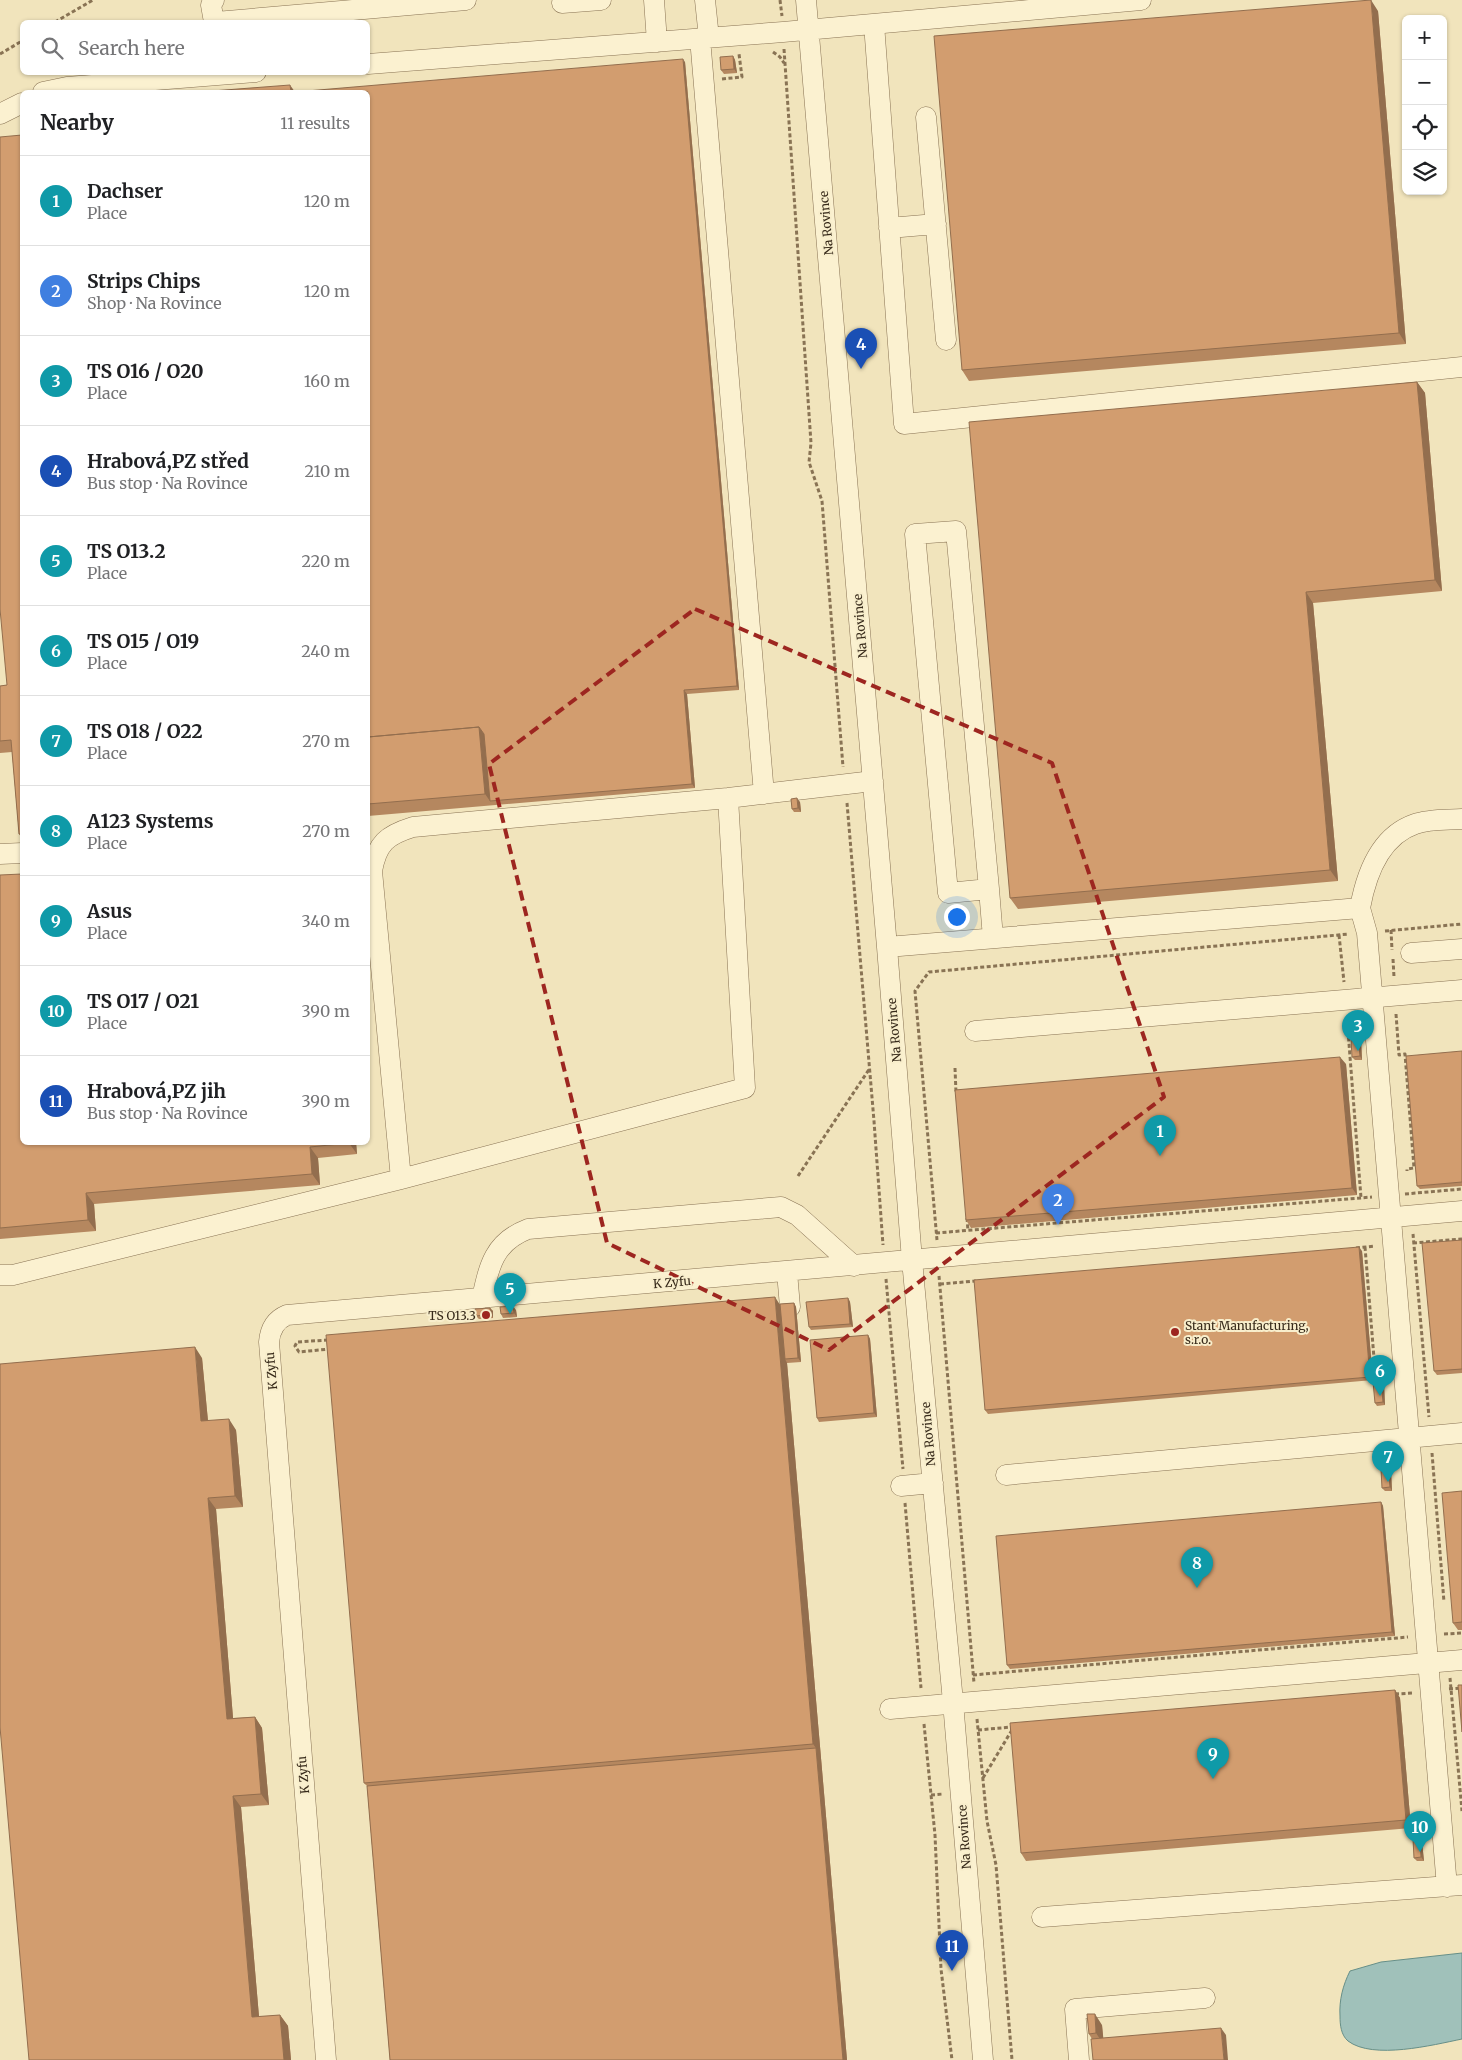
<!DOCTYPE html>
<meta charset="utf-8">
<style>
:root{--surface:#fff;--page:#f2f2f2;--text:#202124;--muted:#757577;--line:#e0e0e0;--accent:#7c3aed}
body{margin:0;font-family:Merriweather,serif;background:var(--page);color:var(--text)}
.controls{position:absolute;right:15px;top:15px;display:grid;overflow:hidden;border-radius:8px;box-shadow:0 1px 4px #0004}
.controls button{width:45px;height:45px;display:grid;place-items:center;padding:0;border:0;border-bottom:1px solid var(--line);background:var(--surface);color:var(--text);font:25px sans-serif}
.you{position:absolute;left:956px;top:916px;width:18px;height:18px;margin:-12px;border:4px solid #fff;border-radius:50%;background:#1a73e8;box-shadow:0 0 0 8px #1a73e833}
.badge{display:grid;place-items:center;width:32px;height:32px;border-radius:50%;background:var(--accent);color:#fff;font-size:16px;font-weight:700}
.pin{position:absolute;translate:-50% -41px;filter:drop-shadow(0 1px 2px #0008)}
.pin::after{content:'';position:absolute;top:26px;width:18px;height:15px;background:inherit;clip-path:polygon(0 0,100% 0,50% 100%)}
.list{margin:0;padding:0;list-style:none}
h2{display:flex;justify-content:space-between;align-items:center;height:65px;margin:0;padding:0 20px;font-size:21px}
h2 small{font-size:16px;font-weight:400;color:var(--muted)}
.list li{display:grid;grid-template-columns:32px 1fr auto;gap:15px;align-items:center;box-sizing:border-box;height:90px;padding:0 20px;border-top:1px solid var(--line)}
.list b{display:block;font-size:19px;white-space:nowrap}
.list p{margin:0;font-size:16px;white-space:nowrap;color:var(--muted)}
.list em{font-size:16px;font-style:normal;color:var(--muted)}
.icon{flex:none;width:28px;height:28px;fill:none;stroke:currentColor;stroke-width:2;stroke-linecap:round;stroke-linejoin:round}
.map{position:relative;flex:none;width:1462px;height:2060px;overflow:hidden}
.search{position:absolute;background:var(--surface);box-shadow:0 1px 4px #0004;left:20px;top:20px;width:350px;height:55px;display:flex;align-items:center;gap:12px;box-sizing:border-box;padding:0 18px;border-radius:8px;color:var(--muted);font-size:19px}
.panel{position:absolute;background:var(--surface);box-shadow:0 1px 4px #0004;left:20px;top:90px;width:350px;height:1055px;border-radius:8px}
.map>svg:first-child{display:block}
</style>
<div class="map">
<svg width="1462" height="2060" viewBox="0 0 1462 2060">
<rect width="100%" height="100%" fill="#f1e4bc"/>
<path fill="#a0c1ba" stroke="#678f88" d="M1462 1953V2039C1433 2045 1373 2060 1348 2041 1341 2035 1340 2025 1340 2016 1339 2000 1343 1985 1350 1971L1381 1962Z"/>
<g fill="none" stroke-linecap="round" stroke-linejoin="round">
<g stroke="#897354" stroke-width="21">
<path id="minor" d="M654 0 657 42
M705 0 709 38
M806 0 887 947 912 1260 953 1702 983 2060
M562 3 601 0
M214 22 211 5 214 0
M216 22 466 0
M874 24 904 424 1462 367
M700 38 764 794
M368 64 783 32 1141 0
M43 92 67 87 256 72
M0 114 22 103
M926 117 946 340
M889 228 936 224
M0 854 22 853
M989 889 948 893 915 534 956 531 989 889 993 938
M1360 908 1367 933 1447 1887
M887 947 1360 908C1366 875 1380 836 1415 824 1429 819 1447 820 1462 819
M1411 953 1462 949
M975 1031 1462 990
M401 1179 372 871C377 843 387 835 413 827L728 798 873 781
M787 1272 790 1307
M0 1275H13L401 1179 745 1088 728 798
M482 1298C489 1266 494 1242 528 1229L781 1207 797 1215 854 1266
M1006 1475 1462 1433
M901 1486 933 1483
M890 1709 1462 1660
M1042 1917 1462 1885
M326 2060 269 1342C270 1330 275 1320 287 1315L1462 1211
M1079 2060 1075 2009 1205 1998"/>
</g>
<path stroke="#897354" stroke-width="3" stroke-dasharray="4 2.5" stroke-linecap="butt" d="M780 0 782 16
M55 22 93 0
M784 49 811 443 809 462 822 501 843 767
M773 52 780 57 784 63
M0 54 22 41
M722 79 742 77 739 54
M847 803 874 1121 883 1245
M1391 930 1392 950
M1385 931 1462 924
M1339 935 1344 982
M1393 959 1394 977
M1396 1014 1399 1055 1405 1054 1414 1168 1407 1169V1171
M1347 1018 1361 1198
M955 1068 956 1093
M798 1176 870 1068
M1405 1194 1462 1189
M967 1218 968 1231
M936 1233 1372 1197
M1413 1234 1429 1417
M937 1240 915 991 929 972 1349 934
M1413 1243 1462 1239
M1365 1247 1376 1383 1387 1382
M1356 1248 1375 1246
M939 1276 974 1683
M886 1279 903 1469
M940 1284 976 1281
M328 1340 297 1342 295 1346 299 1352 329 1349
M1432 1453 1444 1602
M905 1503 921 1688
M1444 1634 1462 1633
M973 1675 1408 1637
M1450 1678 1462 1811
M1449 1689 1462 1688
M1395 1694 1413 1693
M977 1719 987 1821 996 1865 1012 2060
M924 1724 935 1835 941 1969 952 2060
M978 1730 1012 1727
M983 1778 1012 1730
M931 1795 943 1794"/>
<use href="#minor" stroke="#fbf1d0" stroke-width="20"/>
</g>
<path fill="#b5875f" d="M1378 11 1406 344 969 381 962 370Z
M733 56 735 60 737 73 724 74 721 70Z
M685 62 739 690 687 694 695 788 368 816V92H295Z
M22 135V838L19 834 12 752 0 753V686L7 685Z
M1417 382 1425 393 1442 591 1313 603 1338 881 1018 909 1010 898Z
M800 802 801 812H794L792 809Z
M0 875 356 1142 357 1154 318 1158 320 1185 94 1204 96 1231 0 1239Z
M1361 1041 1362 1060H1355L1352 1057Z
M1462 1051V1186L1420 1189 1417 1186Z
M1346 1064 1357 1195 971 1228 966 1220Z
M1462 1240V1373L1437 1375 1434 1371Z
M1362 1251 1373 1380 988 1414 985 1410Z
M848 1298 850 1302 853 1327 811 1330 809 1327Z
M794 1303 796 1307 801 1362 787 1363 847 2060H390L367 1786 364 1783 780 1304Z
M490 1308 493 1311V1318L479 1319 476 1316Z
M516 1310 517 1317 503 1318 501 1314Z
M868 1335 870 1339 877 1417 819 1422 817 1418Z
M202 1358 208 1421 236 1430 243 1507 216 1509 233 1718 255 1717 262 1728 269 1805 241 1807 259 2017 280 2015 288 2026 291 2060H29Z
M1381 1382 1384 1385 1385 1405 1377 1406 1375 1403Z
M1391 1472 1392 1491H1385L1382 1488Z
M1462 1491V1630H1458L1453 1623Z
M1381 1502 1383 1506 1395 1636 1010 1669 1007 1665Z
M1395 1690 1400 1698 1411 1828 1026 1861 1021 1853Z
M1422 1842 1424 1861H1417L1414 1858Z
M1102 2025 1103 2038 1226 2035 1092 2039 1089 2034Z"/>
<path fill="#936e4e" d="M1371 0 1378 11 1406 344 1399 333Z
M733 56 735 60 737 73 734 69Z
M683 59 685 62 739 690 737 686Z
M290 85 295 92H291Z
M1417 382 1425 393 1442 591 1435 580Z
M1306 592 1313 603 1338 881 1330 870Z
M684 690 687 694 695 788 692 784Z
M479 727 487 738 490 801 485 794Z
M797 798 800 802 801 812 798 808Z
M1358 1038 1361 1041 1362 1060 1360 1056Z
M1340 1057 1346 1064 1357 1195 1352 1188Z
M349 1142H356L357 1154 349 1143Z
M310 1147 318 1158 320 1185 312 1174Z
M86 1193 94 1204 96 1231 88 1220Z
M1359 1247 1362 1251 1373 1380 1370 1377Z
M775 1297 782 1308 785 1359 787 1363 847 2060H843L816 1748 813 1744Z
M848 1298 850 1302 853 1327 850 1324Z
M794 1303 796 1307 801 1362 798 1358Z
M513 1306 516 1310 517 1317 514 1313Z
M490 1308 493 1311V1318L491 1314Z
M868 1335 870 1339 877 1417 874 1413Z
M195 1347 202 1358 209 1432 201 1421Z
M1381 1382 1384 1385 1385 1405 1383 1402Z
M229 1419 236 1430 243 1507 235 1496Z
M1388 1468 1391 1472 1392 1491 1390 1487Z
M208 1498 216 1509 234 1730 227 1719Z
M1381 1502 1383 1506 1395 1636 1392 1632Z
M1395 1690 1400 1698 1411 1828 1406 1820Z
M255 1717 262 1728 269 1805 261 1794Z
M233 1796 241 1807 260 2028 252 2017Z
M1420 1839 1422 1842 1424 1861 1421 1857Z
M1095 2014 1102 2025 1104 2045 1096 2033Z
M280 2015 288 2026 291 2060H284Z
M1221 2028 1226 2035 1228 2060H1224Z"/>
<path fill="#d29d6f" stroke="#936e4e" d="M1371 0 1399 333 962 370 934 36Z
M733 56 734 69 721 70 720 57Z
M683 59 737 686 684 690 692 784 490 801 484 734 479 727 368 737V92H295Z
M290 85 291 92H199Z
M22 135V834H19L11 740 0 741V686L7 685 0 609V137Z
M1417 382 1435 580 1306 592 1330 870 1010 898 969 422Z
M479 727 485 794 368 804V737Z
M797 798 798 808 792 809 791 799Z
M22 874V1142H349V1143L310 1147 312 1174 86 1193 88 1220 0 1228V875Z
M1351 1038H1358L1360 1056 1352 1057Z
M1462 1051V1182L1417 1186 1406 1056Z
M1340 1057 1352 1188 966 1220 955 1090Z
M1462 1240V1369L1434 1371 1422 1243Z
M1359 1247 1370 1377 985 1410 974 1280Z
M775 1297 813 1744 364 1783 326 1335Z
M848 1298 850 1324 809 1327 806 1302Z
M794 1303 798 1358 785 1359 780 1304Z
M513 1306 514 1313 501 1314 500 1307Z
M490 1308 491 1314 476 1316 475 1309Z
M868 1335 874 1413 817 1418 810 1340Z
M195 1347 201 1421 229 1419 235 1496 208 1498 227 1719 255 1717 261 1794 233 1796 252 2017 280 2015 284 2060H29L0 1727V1364Z
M1373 1382H1381L1383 1402 1375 1403Z
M1388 1468 1390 1487 1382 1488 1381 1469Z
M1462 1491V1622L1453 1623 1442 1493Z
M1381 1502 1392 1632 1007 1665 996 1536Z
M1458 1685H1462V1732Z
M1395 1690 1406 1820 1021 1853 1010 1723Z
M816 1748 843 2060H390L367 1786Z
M1413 1839H1420L1421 1857 1414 1858Z
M1087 2014H1095L1096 2033 1089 2034Z
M1221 2028 1224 2060H1093L1091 2039Z"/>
<path fill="none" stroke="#9d2620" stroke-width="4" stroke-dasharray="10 6" stroke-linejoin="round" d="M695 609 1052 763 1164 1097 829 1350 607 1243 489 764Z"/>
<g fill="#9d2620" stroke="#f8eecc" stroke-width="2">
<circle cx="486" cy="1315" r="5"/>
<circle cx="1175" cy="1332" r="5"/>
</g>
<g text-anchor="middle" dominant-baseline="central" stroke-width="4" stroke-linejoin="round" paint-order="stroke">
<g font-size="12" fill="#372a1a" stroke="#f8eecc">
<text transform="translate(826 223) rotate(-95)">Na Rovince</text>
<text transform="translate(860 626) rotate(-95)">Na Rovince</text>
<text transform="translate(894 1030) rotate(-95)">Na Rovince</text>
<text transform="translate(672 1282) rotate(-5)">K Zyfu</text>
<text transform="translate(271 1371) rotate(-95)">K Zyfu</text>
<text transform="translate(928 1434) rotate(-95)">Na Rovince</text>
<text transform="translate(303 1775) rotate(-95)">K Zyfu</text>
<text transform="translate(964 1837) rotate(-94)">Na Rovince</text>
</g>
<g font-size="12" fill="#372a1a" stroke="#f8eecc" text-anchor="end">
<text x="476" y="1315">TS O13.3</text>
<text x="1185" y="1325" text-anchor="start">Stant Manufacturing,<tspan x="1185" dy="14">s.r.o.</tspan></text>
</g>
</g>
</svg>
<div class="controls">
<button>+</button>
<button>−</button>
<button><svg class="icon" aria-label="locate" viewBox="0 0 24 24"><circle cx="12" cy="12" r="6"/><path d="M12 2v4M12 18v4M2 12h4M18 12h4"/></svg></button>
<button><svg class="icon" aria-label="layers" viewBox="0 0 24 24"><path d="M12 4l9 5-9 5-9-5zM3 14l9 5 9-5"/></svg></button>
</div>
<div class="you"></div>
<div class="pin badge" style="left:1160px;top:1156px;background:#0f9aa8">1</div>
<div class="pin badge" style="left:1058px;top:1225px;background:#3f7fe0">2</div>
<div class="pin badge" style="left:1358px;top:1051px;background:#0f9aa8">3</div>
<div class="pin badge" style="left:861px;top:369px;background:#1a4fb4">4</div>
<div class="pin badge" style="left:510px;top:1314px;background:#0f9aa8">5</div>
<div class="pin badge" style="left:1380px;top:1396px;background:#0f9aa8">6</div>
<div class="pin badge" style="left:1388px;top:1482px;background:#0f9aa8">7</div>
<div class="pin badge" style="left:1197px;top:1588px;background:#0f9aa8">8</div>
<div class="pin badge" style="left:1213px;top:1779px;background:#0f9aa8">9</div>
<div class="pin badge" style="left:1420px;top:1852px;background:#0f9aa8">10</div>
<div class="pin badge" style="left:952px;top:1971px;background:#1a4fb4">11</div>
<div class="search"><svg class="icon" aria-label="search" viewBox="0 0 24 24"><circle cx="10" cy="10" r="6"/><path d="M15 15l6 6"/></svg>Search here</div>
<section class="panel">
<h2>Nearby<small>11 results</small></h2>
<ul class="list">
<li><span class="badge" style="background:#0f9aa8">1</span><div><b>Dachser</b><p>Place</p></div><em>120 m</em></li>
<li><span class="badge" style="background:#3f7fe0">2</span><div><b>Strips Chips</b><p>Shop · Na Rovince</p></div><em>120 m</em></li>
<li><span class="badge" style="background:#0f9aa8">3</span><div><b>TS O16 / O20</b><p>Place</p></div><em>160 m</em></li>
<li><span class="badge" style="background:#1a4fb4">4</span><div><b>Hrabová,PZ střed</b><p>Bus stop · Na Rovince</p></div><em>210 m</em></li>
<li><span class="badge" style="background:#0f9aa8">5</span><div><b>TS O13.2</b><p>Place</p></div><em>220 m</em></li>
<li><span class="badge" style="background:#0f9aa8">6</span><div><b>TS O15 / O19</b><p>Place</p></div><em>240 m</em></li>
<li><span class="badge" style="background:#0f9aa8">7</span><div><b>TS O18 / O22</b><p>Place</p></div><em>270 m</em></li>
<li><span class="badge" style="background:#0f9aa8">8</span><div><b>A123 Systems</b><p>Place</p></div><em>270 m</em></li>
<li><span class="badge" style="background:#0f9aa8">9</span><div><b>Asus</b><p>Place</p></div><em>340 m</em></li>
<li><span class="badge" style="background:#0f9aa8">10</span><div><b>TS O17 / O21</b><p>Place</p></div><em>390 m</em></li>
<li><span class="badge" style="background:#1a4fb4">11</span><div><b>Hrabová,PZ jih</b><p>Bus stop · Na Rovince</p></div><em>390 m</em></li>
</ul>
</section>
</div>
